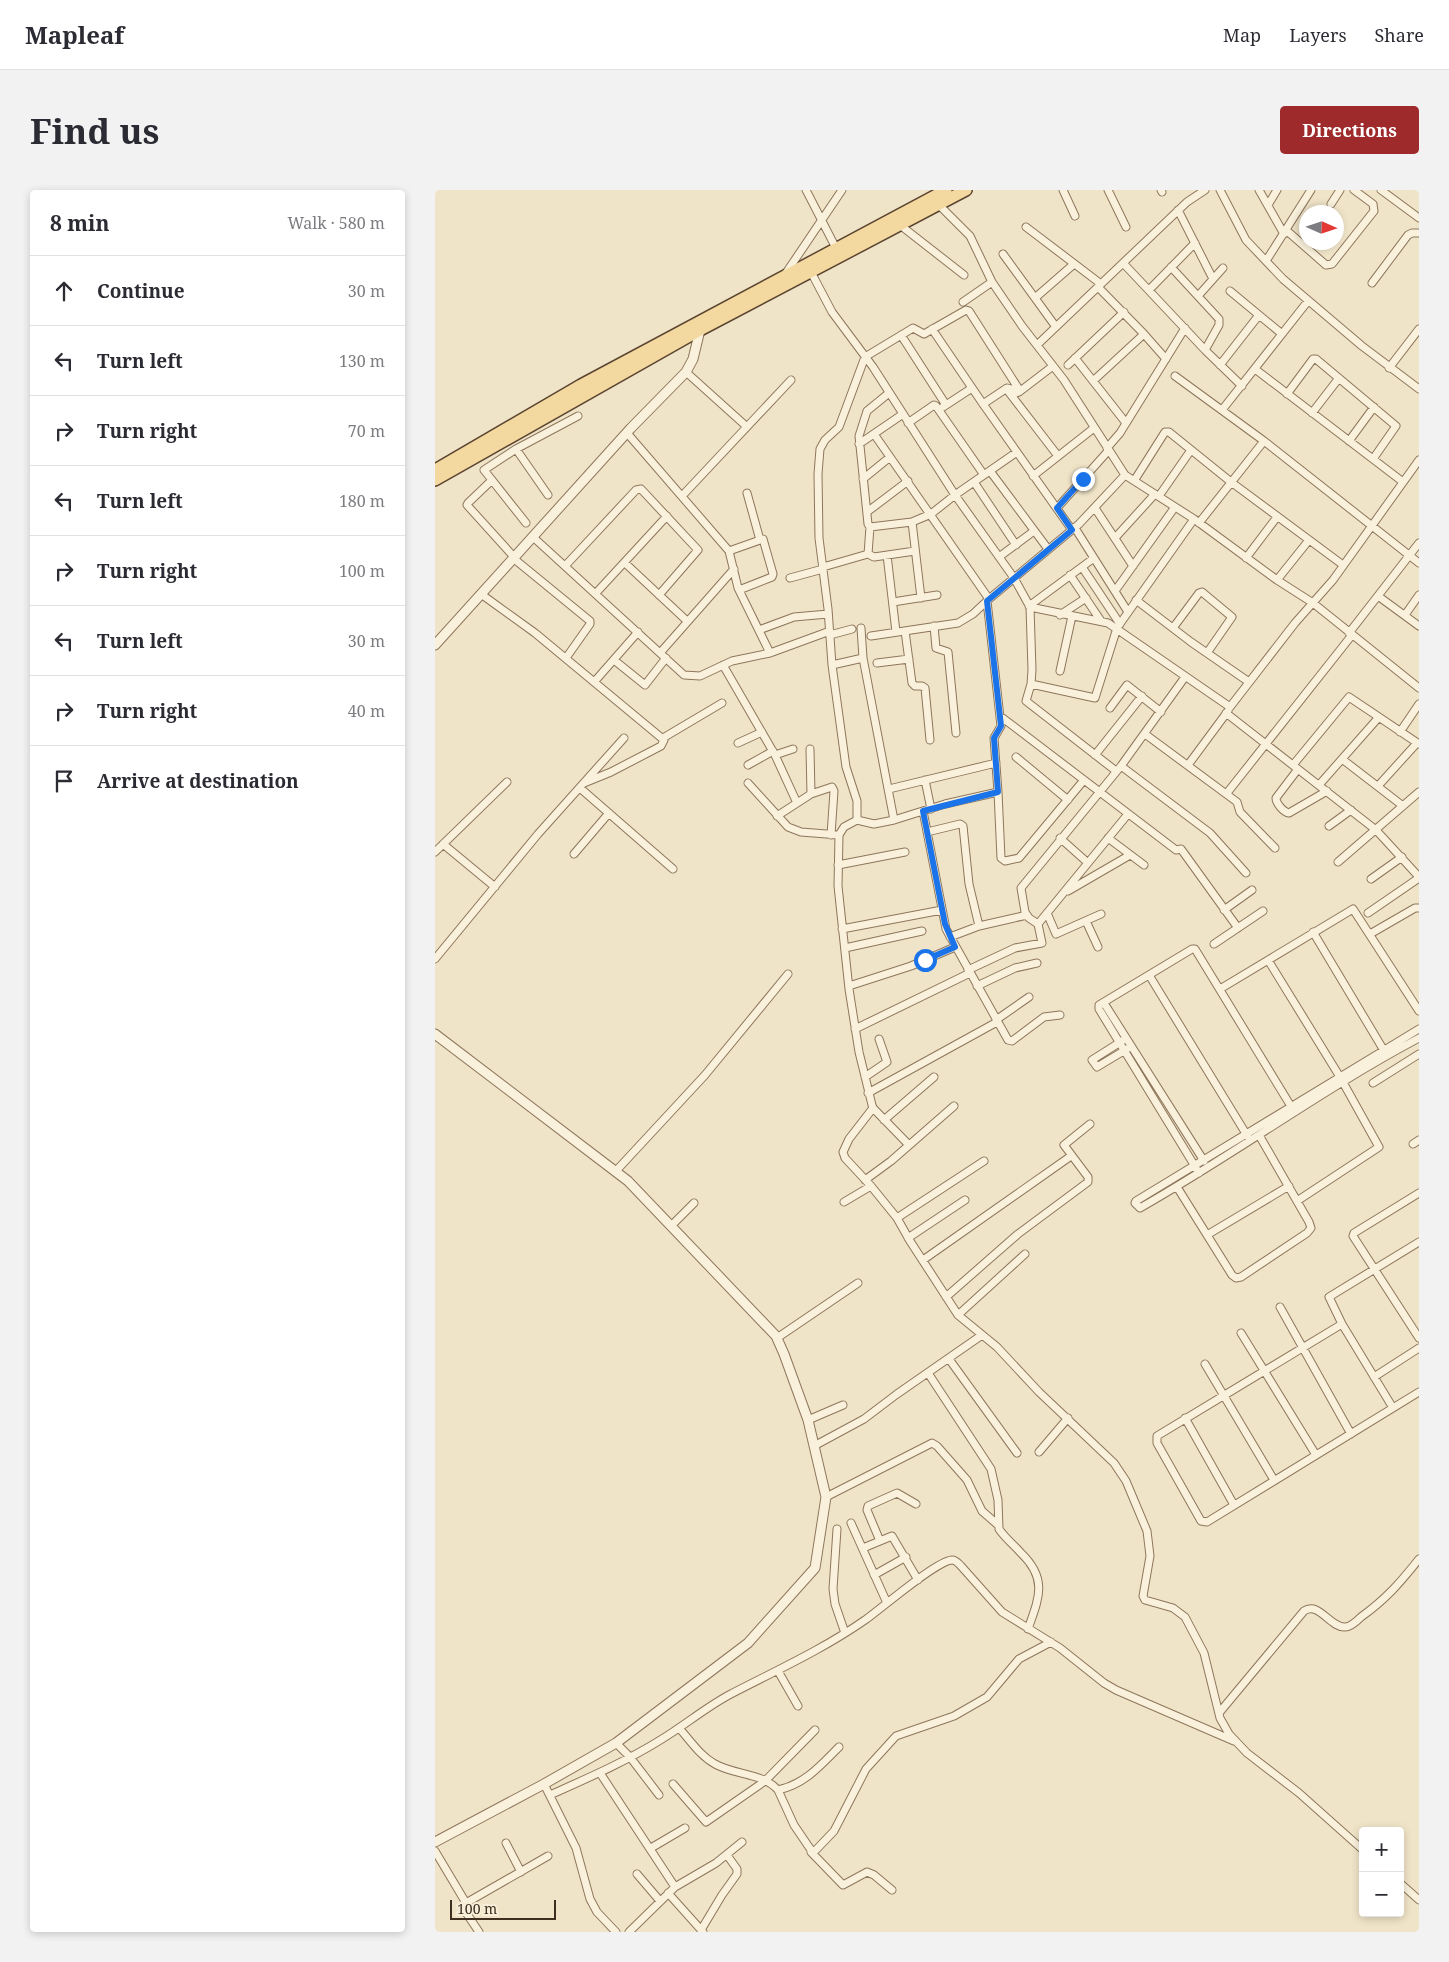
<!DOCTYPE html>
<meta charset="utf-8">
<style>
:root{--surface:#fff;--page:#f2f2f3;--text:#2b2b33;--muted:#7c7c81;--line:#e1e1e2;--accent:#9e2a2b}
body{margin:0;font-family:"Noto Serif",serif;background:var(--page);color:var(--text)}
.controls{position:absolute;right:15px;bottom:15px;display:grid;overflow:hidden;border-radius:5px;box-shadow:0 2px 8px #0003}
.controls button{width:45px;height:45px;display:grid;place-items:center;padding:0;border:0;border-bottom:1px solid var(--line);background:var(--surface);color:var(--text);font:25px sans-serif}
.compass{position:absolute;left:864px;top:15px;width:45px;height:45px;border-radius:50%;background:var(--surface);box-shadow:0 2px 8px #0003;rotate:93deg}
.scale{position:absolute;left:15px;bottom:12px;width:106px;box-sizing:border-box;padding-left:5px;border:2px solid #3d2e20;border-top:0;font-size:14px;line-height:18px;white-space:nowrap;color:#3d2e20;-webkit-text-stroke:4px #f7eed8;paint-order:stroke}
.stop{position:absolute;width:15px;height:15px;margin:-11px;border:4px solid #1a73e8;border-radius:50%;background:#fff}
.stop.end{background:#1a73e8;border-color:#fff;box-shadow:0 1px 5px #0008}
.list{margin:0;padding:0;list-style:none}
h2{display:flex;justify-content:space-between;align-items:center;height:65px;margin:0;padding:0 20px;font-size:21px}
h2 small{font-size:16px;font-weight:400;color:var(--muted)}
.list li{display:grid;grid-template-columns:32px 1fr auto;gap:15px;align-items:center;box-sizing:border-box;height:70px;padding:0 20px;border-top:1px solid var(--line)}
.list b{display:block;font-size:19px;white-space:nowrap}
.list em{font-size:16px;font-style:normal;color:var(--muted)}
.icon{flex:none;width:28px;height:28px;fill:none;stroke:currentColor;stroke-width:2;stroke-linecap:round;stroke-linejoin:round}
.map{position:relative;flex:none;width:984px;height:1742px;overflow:hidden;border-radius:5px}
header{display:flex;align-items:center;gap:30px;box-sizing:border-box;height:70px;padding:0 25px;background:var(--surface);border-bottom:1px solid var(--line)}
header strong{font-size:24px}
nav{display:flex;gap:28px;margin-inline-start:auto;font-size:18px}
.intro{display:flex;align-items:center;justify-content:space-between;box-sizing:border-box;height:120px;padding:0 30px}
h1{margin:0;font-size:35px}
.button{padding:12px 22px;border-radius:5px;background:var(--accent);color:#fff;font-size:18px;font-weight:700}
main{display:flex;gap:30px;padding:0 30px}
aside{flex:1;background:var(--surface);border-radius:5px;box-shadow:0 2px 8px #0003}
.map>svg:first-child{display:block}
</style>
<header>
<strong>Mapleaf</strong>
<nav><a>Map</a><a>Layers</a><a>Share</a></nav>
</header>
<div class="intro"><h1>Find us</h1><a class="button">Directions</a></div>
<main>
<aside>
<h2>8 min<small>Walk · 580 m</small></h2>
<ul class="list">
<li><svg class="icon" aria-label="ahead" viewBox="0 0 24 24"><path d="M12 20V5M6 11l6-6 6 6"/></svg><div><b>Continue</b></div><em>30 m</em></li>
<li><svg class="icon" aria-label="left" viewBox="0 0 24 24"><path d="M17 20v-9H6M10 6l-5 5 5 5"/></svg><div><b>Turn left</b></div><em>130 m</em></li>
<li><svg class="icon" aria-label="right" viewBox="0 0 24 24"><path d="M7 20v-9h11M14 6l5 5-5 5"/></svg><div><b>Turn right</b></div><em>70 m</em></li>
<li><svg class="icon" aria-label="left" viewBox="0 0 24 24"><path d="M17 20v-9H6M10 6l-5 5 5 5"/></svg><div><b>Turn left</b></div><em>180 m</em></li>
<li><svg class="icon" aria-label="right" viewBox="0 0 24 24"><path d="M7 20v-9h11M14 6l5 5-5 5"/></svg><div><b>Turn right</b></div><em>100 m</em></li>
<li><svg class="icon" aria-label="left" viewBox="0 0 24 24"><path d="M17 20v-9H6M10 6l-5 5 5 5"/></svg><div><b>Turn left</b></div><em>30 m</em></li>
<li><svg class="icon" aria-label="right" viewBox="0 0 24 24"><path d="M7 20v-9h11M14 6l5 5-5 5"/></svg><div><b>Turn right</b></div><em>40 m</em></li>
<li><svg class="icon" aria-label="arrive" viewBox="0 0 24 24"><path d="M6 21V4h12l-3 4 3 4H6"/></svg><div><b>Arrive at destination</b></div></li>
</ul>
</aside>
<div class="map">
<svg width="984" height="1742" viewBox="0 0 984 1742">
<rect width="100%" height="100%" fill="#f0e4c8"/>
<g fill="none" stroke-linecap="round" stroke-linejoin="round">
<g stroke="#8d765c" stroke-width="9">
<path id="minor" d="M371 0 403 62
M628 0 640 26
M673 0 691 37
M726 0 727 2
M785 0 811 50 848 89 927 156 984 199
M824 0 849 44
M946 0 984 28
M896 14 905 0
M833 15 842 0
M743 20 778 89
M465 35 529 85
M591 37 666 94
M851 40 891 75 897 74 939 21 938 14 919 0
M568 64 621 137
M831 71 876 0
M688 73 770 160 807 196
M736 77 784 129V135L770 160
M376 82 397 122 438 177 520 305 579 388 595 417 673 433 795 517 860 433 898 390 984 270
M351 83 407 0
M937 93 973 45 977 43H984
M663 97 709 144 731 169
M714 100 760 53
M795 101 847 144
M763 106 788 78
M600 108 639 74
M528 112 557 92
M497 139 548 214 637 340
M466 145 511 215
M602 155 752 12 770 0
M640 168 691 233
M633 175 689 122
M785 175 824 125
M954 178 984 139
M820 179 968 292
M251 182 311 236
M740 186 829 251 984 373
M658 191 709 144
M573 201 623 266
M585 201 534 121 531 120 489 144 478 138 430 167 404 237 390 250 385 259 383 284 384 348 393 419 397 475 411 577 422 611V630L409 637 404 645 403 696 414 799 424 862 437 915 438 918 414 949 408 962 410 968 436 996 462 1028 475 1051 523 1125 562 1157 604 1202 679 1273 691 1291 712 1341 715 1366 708 1406 710 1410 738 1418 750 1427 769 1463 785 1528 794 1544 812 1563 864 1603 928 1660
M454 203 432 221 424 246 433 334 435 337 477 332 496 324 520 305 582 262
M852 204 878 169H881L961 236 938 269
M548 214 572 198 576 199 581 203 584 202 618 176
M508 217 537 198
M787 220 873 111
M877 223 904 188
M473 233 499 215 501 216 549 285
M192 243 294 361 303 398 335 463 395 441
M439 244 554 409
M914 251 939 217
M424 254 468 224
M672 258 685 243 750 138
M81 259 113 305
M555 281 613 359
M690 285 759 329 842 390 878 413 984 498
M598 286 659 238
M428 289 455 267
M56 291 33 313 32 315 79 367
M699 291 730 242H734L796 292 908 375
M539 292 581 355
M312 303 325 350
M247 306 356 190
M724 306 756 260
M622 318 674 260
M660 318 698 376
M432 322 473 291
M477 332 486 408
M91 333 49 280 81 259 143 226
M764 333 829 251
M640 338 693 422
M98 347 249 485 265 486 297 471 335 463
M680 348 720 304
M294 361 328 349 338 384 337 387 304 400
M433 364 435 337
M452 365 461 442
M564 367 599 341
M78 368 155 431V434L131 468
M811 368 842 327
M190 373 252 431
M130 376 201 300 206 299 263 360 224 405
M388 377 433 364 439 367 480 361
M647 377 685 434
M635 385 666 431
M355 388 388 379
M842 390 874 350
M680 401 740 317
M161 403 232 326
M46 404 100 443 229 550 226 556 176 582 149 593
M943 406 984 436
M701 410 756 452 814 492
M552 411 566 536 559 548 563 602
M458 412 502 405
M594 416 659 368
M595 417 597 480 596 494 591 511 681 581
M625 425 651 408
M970 425 984 405
M499 436 501 458 513 462 521 543
M426 438 428 468 459 630
M738 438 764 403 767 402 797 427 772 463
M324 440 359 427 393 424
M470 441 477 493 480 496H487L490 498 495 550
M914 443 984 353
M395 445 417 439
M436 446 523 433 538 424 554 409 644 334 690 285 629 190 587 136 557 92 535 46 504 15
M225 463 299 379
M179 470 210 495 231 468
M442 473 474 469
M288 475 340 565 362 613
M397 475 428 468
M625 481 637 426
M160 491 203 442
M596 494 660 508 682 438 759 329
M675 518 692 495 726 522
M791 523 941 640 984 687
M565 526 741 660 746 659 803 738
M965 542 984 514
M710 544 802 612 805 622 840 658
M228 548 287 513
M303 553 327 542
M375 559 376 604
M340 565 358 559
M660 565 707 506
M581 567 633 610
M907 569 968 616
M313 575 338 561
M753 575 793 521
M858 575 914 507 984 554
M686 576 775 643 811 683
M863 579 841 608C841 613 848 622 854 623L892 601
M490 590 496 619
M313 593 353 637 366 642 404 645
M884 595 944 527
M943 596 982 553
M145 598 238 679
M454 599 561 573
M792 603 917 445
M488 621 511 739 573 850 577 851 609 827 625 825
M342 626 376 604 397 597 399 601 396 645
M422 630 439 634 459 630 510 614 563 602 566 668 570 671 584 668 649 590
M894 636 916 620
M492 642 525 634 528 636 534 694 544 736
M625 648 653 673
M673 648 709 675
M8 654 60 697
M0 662 72 592
M139 664 174 623
M903 672 984 602
M403 675 470 662
M936 689 967 667
M633 701 695 665
M789 720 817 700
M612 723 621 744 666 724
M933 723 984 688
M651 731 663 757
M603 734 693 624
M407 739 507 720
M878 742 951 864
M935 744 980 718H984
M515 747 544 736 592 725
M779 754 828 721
M410 758 487 741
M0 769 103 644 189 548
M833 770 905 887 944 957 862 1011
M533 780 580 758 607 753 603 734 594 728 590 722 586 698 686 576 750 487
M714 785 813 947
M414 796 476 776 520 757
M542 796 580 778 602 773
M785 799 918 719 984 821
M669 813 769 971
M561 830 594 807
M420 839 535 783
M984 839 701 1011 700 1013 705 1018C800 964 888 899 984 848
M687 851 657 870 662 877 692 859
M430 887 452 872 444 849
M938 893 984 864
M433 903 562 832
M438 918 474 955
M449 930 499 887
M978 954 984 950
M180 982 270 885 353 784
M764 983 664 819V815L757 759H760L857 918
M430 990 456 971 519 916
M742 997 797 1085 801 1088 806 1087 872 1043 876 1038 874 1032 824 945
M984 1003 919 1043 918 1046 984 1148
M409 1012 436 996
M462 1028 549 971
M236 1036 259 1013
M772 1045 854 996
M473 1048 530 1010
M488 1070 636 966
M511 1107 583 1044 653 992V987L629 955 655 934
M845 1117 916 1244
M523 1125 590 1064
M907 1134 722 1246V1253L766 1331 772 1332 984 1202
M806 1143 881 1265
M342 1148 423 1093
M514 1169 582 1263
M770 1174 839 1290
M493 1183 556 1279 563 1310 564 1339C570 1348 579 1355 586 1363 613 1389 604 1408 593 1439
M939 1187 984 1158
M958 1218 907 1134 894 1107 984 1052
M750 1228 799 1315
M373 1230 408 1215
M379 1256 429 1229 462 1204 547 1145
M604 1262 633 1228
M391 1307 497 1253 502 1256 532 1290 547 1321 563 1335
M416 1333 452 1413
M402 1339 398 1399 400 1414 410 1443
M445 1351 432 1320 433 1316 462 1303 481 1314
M428 1358 457 1346 483 1390
M439 1385 471 1367
M343 1481 363 1516
M784 1523 869 1421C884 1411 895 1438 910 1437 916 1437 922 1431 926 1427 951 1409 965 1393 984 1369
M244 1538C255 1550 265 1566 280 1574 299 1585 328 1583 343 1600L359 1635 378 1663 399 1641 431 1579 461 1546 519 1526 552 1507 584 1469 616 1452
M181 1553 195 1567 224 1605
M165 1583 240 1697
M109 1594 141 1658 155 1709 162 1722 181 1742
M238 1594 271 1632 330 1591 380 1540
M343 1600C370 1594 385 1576 404 1557
M115 1605C153 1588 192 1571 227 1549 250 1535 270 1518 294 1505 340 1481 387 1460 430 1430 446 1419 501 1371 517 1370 521 1370 523 1373 526 1376L567 1422 625 1458 669 1493 681 1500 799 1551
M71 1653 86 1682
M216 1658 250 1638
M0 1661 31 1713 113 1666
M376 1662 408 1695 432 1682 439 1685 457 1700
M202 1684 225 1711
M965 1693 984 1710
M233 1703 268 1742
M31 1713 30 1721 44 1742
M266 1740 287 1705 302 1684V1679L292 1665
M194 1742 240 1697 281 1673 307 1652"/>
</g>
<g stroke="#8d765c" stroke-width="11">
<path id="tertiary" d="M0 455 196 238 251 182 258 169 265 140
M0 844 193 991 341 1146 349 1164 373 1230 391 1307 380 1378 313 1453 181 1553 109 1594 0 1652"/>
</g>
<g stroke="#5b4430" stroke-width="14">
<path id="primary" d="M0 280 146 195 511 0
M0 290 265 140 531 0"/>
</g>
<use href="#minor" stroke="#faf1dc" stroke-width="7"/>
<use href="#tertiary" stroke="#faf1dc" stroke-width="9"/>
<use href="#primary" stroke="#f3d9a0" stroke-width="11"/>
</g>
<g fill="none" stroke-linecap="round" stroke-linejoin="round">
<path stroke="#1a73e8" stroke-width="6" d="M490 770 520 757 510 734 488 621 563 602 559 548 566 536 552 411 637 340 622 318 648 289"/>
</g>
</svg>
<div class="controls">
<button>+</button>
<button>−</button>
</div>
<svg class="compass" viewBox="-18 -18 36 36"><path d="M0-13l5 13h-10z" fill="#e53935"/><path d="M0 13l5-13h-10z" fill="#7c7c81"/></svg>
<div class="scale">100 m</div>
<div class="stop" style="left:490px;top:770px"></div>
<div class="stop end" style="left:648px;top:289px"></div>
</div>
</main>
